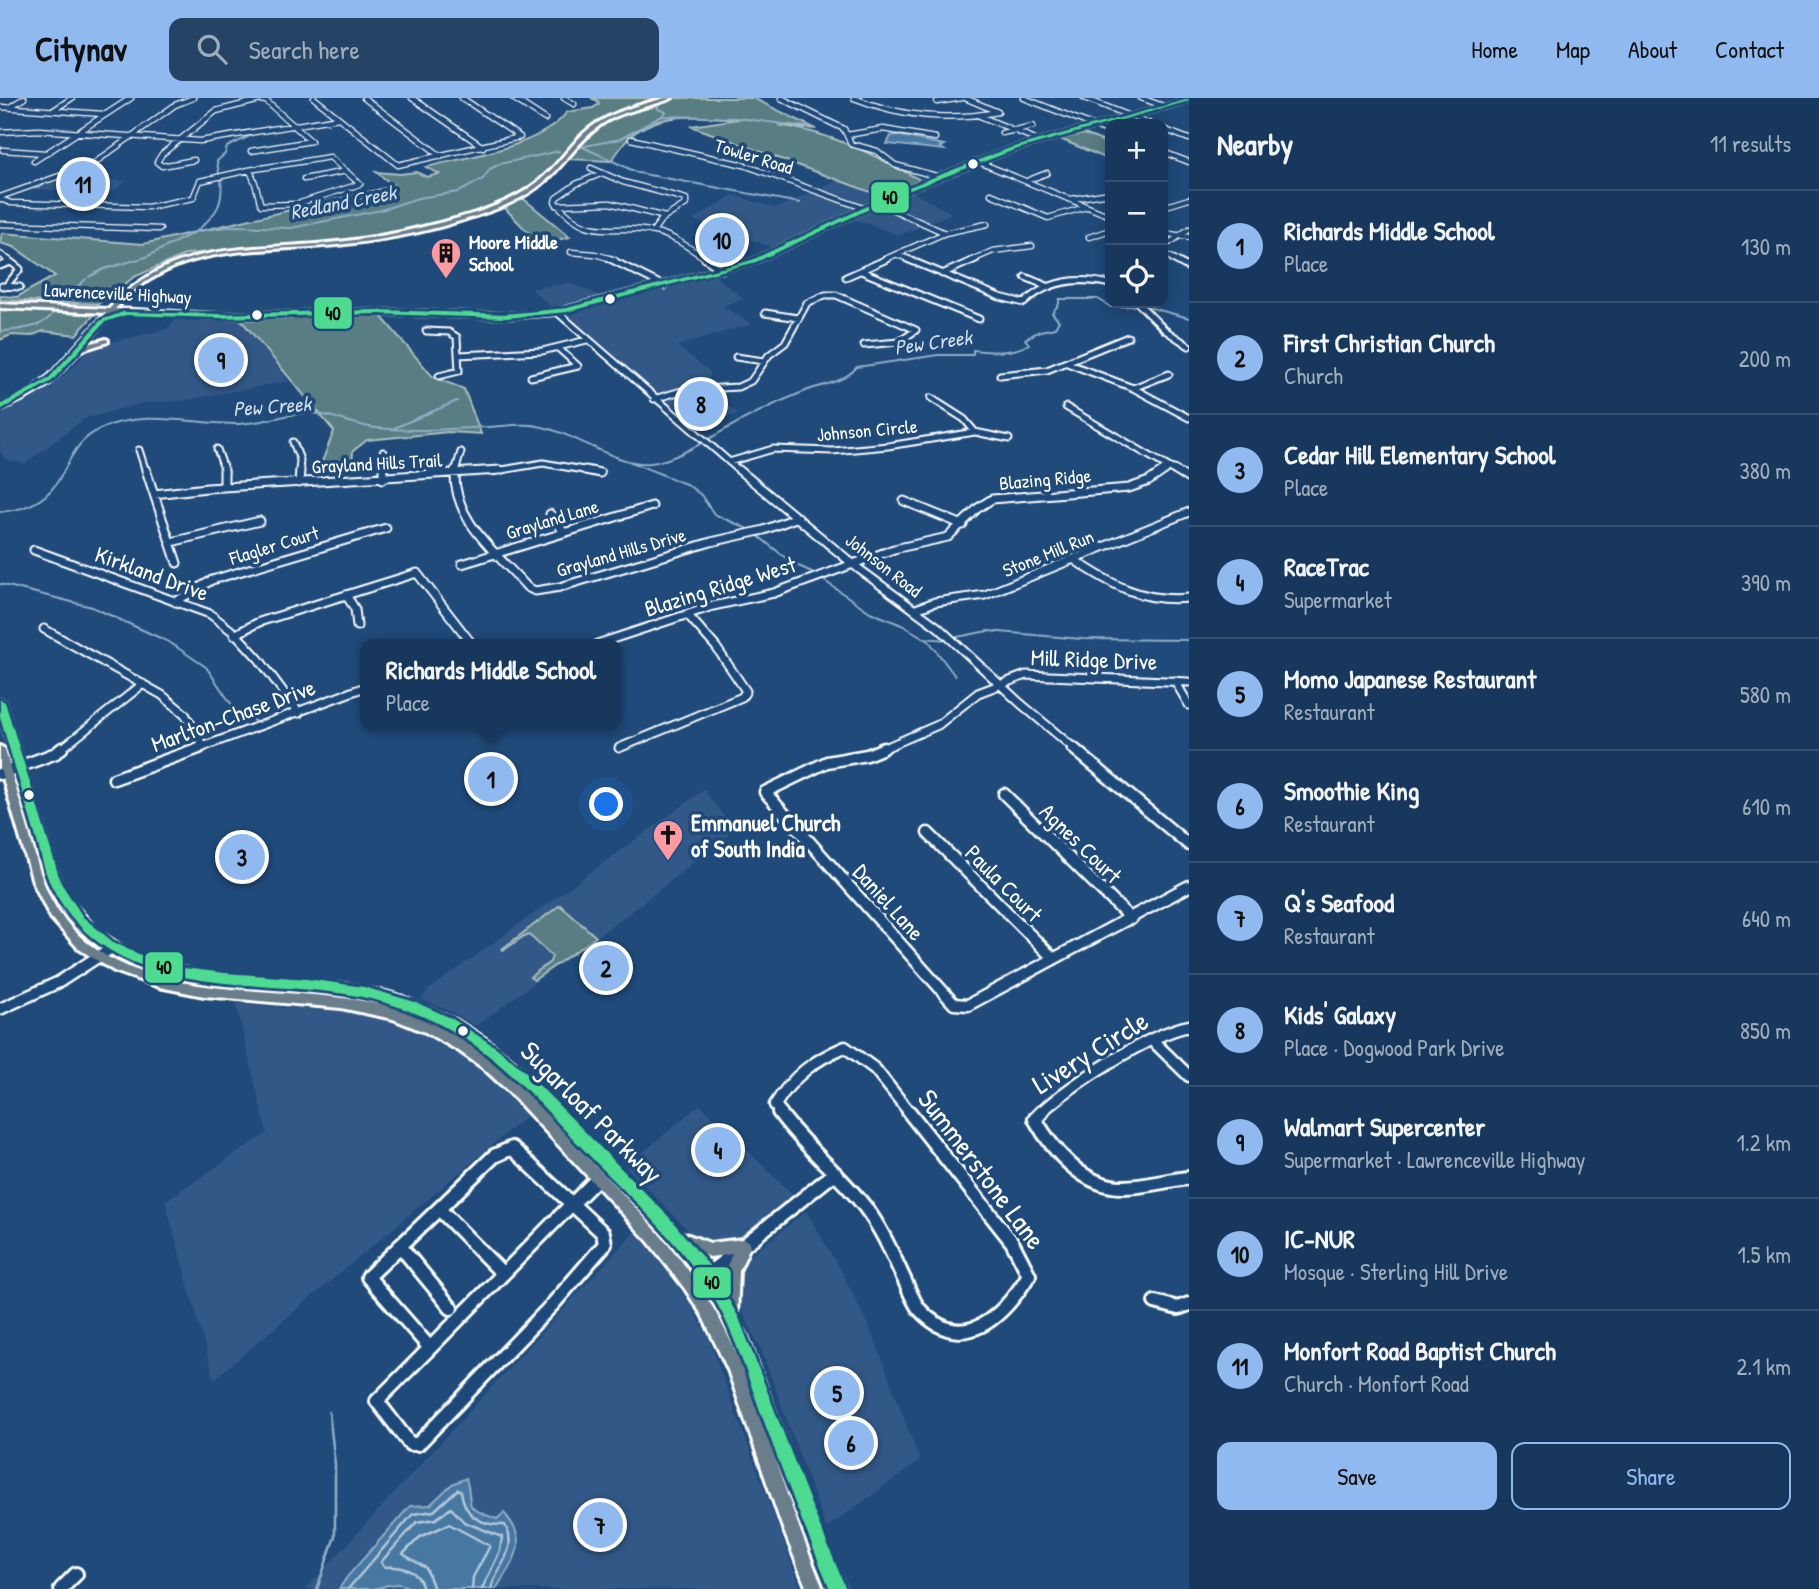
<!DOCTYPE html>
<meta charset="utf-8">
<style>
:root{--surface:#17385c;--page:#244365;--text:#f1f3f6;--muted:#9eacbb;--line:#365272;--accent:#90b9f0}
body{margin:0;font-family:"Patrick Hand",sans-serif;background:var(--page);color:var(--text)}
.controls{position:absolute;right:21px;top:21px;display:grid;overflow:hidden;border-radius:14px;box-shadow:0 4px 18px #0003}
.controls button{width:63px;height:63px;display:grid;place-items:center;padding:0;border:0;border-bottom:2px solid var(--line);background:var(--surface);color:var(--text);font:35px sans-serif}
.you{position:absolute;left:607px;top:707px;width:24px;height:24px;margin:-18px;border:5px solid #fff;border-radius:50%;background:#1a73e8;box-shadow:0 0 0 10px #1a73e833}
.badge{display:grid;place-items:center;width:46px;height:46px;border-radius:50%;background:var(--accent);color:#111;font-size:23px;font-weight:700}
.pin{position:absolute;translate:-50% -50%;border:4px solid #fff;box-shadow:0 2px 7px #0006}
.popup{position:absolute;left:360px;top:541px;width:262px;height:91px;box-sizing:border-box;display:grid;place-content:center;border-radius:14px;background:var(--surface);filter:drop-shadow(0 2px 5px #0005);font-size:23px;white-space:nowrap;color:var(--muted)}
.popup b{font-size:26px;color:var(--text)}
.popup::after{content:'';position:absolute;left:50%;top:100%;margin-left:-14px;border:14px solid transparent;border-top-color:var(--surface)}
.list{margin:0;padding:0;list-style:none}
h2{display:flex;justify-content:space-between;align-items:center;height:91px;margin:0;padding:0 28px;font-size:30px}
h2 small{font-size:23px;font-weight:400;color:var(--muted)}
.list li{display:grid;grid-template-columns:46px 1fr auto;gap:21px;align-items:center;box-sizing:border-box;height:112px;padding:0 28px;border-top:2px solid var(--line)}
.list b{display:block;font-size:26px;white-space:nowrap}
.list p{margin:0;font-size:23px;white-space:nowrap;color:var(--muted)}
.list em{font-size:23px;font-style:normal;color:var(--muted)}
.actions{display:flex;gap:14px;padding:21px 28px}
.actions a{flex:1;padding:16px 0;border:2px solid var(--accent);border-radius:14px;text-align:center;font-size:24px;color:var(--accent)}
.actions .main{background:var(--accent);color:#111}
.icon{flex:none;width:38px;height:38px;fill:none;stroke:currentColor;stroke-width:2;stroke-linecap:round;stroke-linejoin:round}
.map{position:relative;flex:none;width:1189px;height:1491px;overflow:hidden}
header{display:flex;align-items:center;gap:42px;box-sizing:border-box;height:98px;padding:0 35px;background:var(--accent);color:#111}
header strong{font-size:33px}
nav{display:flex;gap:38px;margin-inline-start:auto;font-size:24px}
.search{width:490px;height:63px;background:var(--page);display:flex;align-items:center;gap:18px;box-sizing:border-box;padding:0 24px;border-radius:14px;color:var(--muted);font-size:26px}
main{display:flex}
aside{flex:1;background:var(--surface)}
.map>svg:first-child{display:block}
</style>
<header>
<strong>Citynav</strong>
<div class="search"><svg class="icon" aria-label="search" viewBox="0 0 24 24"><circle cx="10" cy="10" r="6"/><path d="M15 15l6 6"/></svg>Search here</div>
<nav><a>Home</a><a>Map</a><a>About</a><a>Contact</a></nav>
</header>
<main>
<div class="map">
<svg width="1189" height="1491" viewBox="0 0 1189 1491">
<rect width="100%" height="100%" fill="#1f4a7a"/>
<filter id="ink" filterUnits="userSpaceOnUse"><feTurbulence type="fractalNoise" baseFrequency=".0143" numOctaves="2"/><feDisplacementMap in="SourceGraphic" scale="14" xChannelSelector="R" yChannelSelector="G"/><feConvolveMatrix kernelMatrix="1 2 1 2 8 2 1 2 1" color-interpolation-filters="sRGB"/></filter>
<g filter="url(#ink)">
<path fill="#325887" d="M68 77 127 83 108 97 30 90Z
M839 82 884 99 860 108 817 92Z
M815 93 860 110 774 150 693 122 733 97 775 110Z
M910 93 952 115 900 137 853 121Z
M711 175 744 201 722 208 752 226 677 248 710 274 709 288 687 289 653 299 531 191 570 185 610 202Z
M174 222 242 224 289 283 181 303 142 305 84 321 25 366 5 361 0 353V315L21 305 64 278 93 248 151 235 168 230Z
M694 292H708L738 316 689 329 658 302Z
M704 692 734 732 641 806 476 928 452 914 421 901 427 893Z
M235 902 239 905 290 910 311 908 359 913 420 935 482 970 529 1016 214 1281 165 1103 267 1035Z
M700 1006 797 1101 771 1115 728 1148 703 1147 626 1069Z
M806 1113 843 1176 875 1242 920 1363 826 1430 761 1251 736 1201 735 1174 745 1162Z
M637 1131 689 1204 708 1239 801 1491H306Z"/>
<path fill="#587d82" stroke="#acbec0" stroke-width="2" d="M591 0H753L816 31 778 27C829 34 876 57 920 82L884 99 691 28 738 21C704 19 666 13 636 34 626 40 618 54 611 63L567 61 538 91 519 97 570 139 539 146 500 105 484 113 391 139 187 156 134 179 98 206 0 202V198L17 199 55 178 14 149 0 145 2 135 143 146 394 88 376 74 400 76 416 74 427 79 439 76 426 69C467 59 541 49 567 14L593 10 599 6 598 3Z
M1084 36 1110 46V62L1060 41Z
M0 211 87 216 93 218 76 237 43 233 31 238 11 237 0 242Z
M358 218H381L433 279 464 291 481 336 449 334 367 342 353 353 352 367 320 369 334 333 241 222Z
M560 807 596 839 534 882 530 879 550 864 552 858 529 837 524 838 504 852 502 851Z"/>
<path fill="#4778a2" stroke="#91aec7" stroke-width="2" d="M896 37 944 47 940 49 944 52 887 46 891 38Z
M466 1380C475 1410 459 1407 497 1421L504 1415C531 1445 514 1461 496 1491H412C396 1482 390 1487 374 1491 364 1491 350 1491 339 1491L347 1479 410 1408 430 1407 452 1386Z"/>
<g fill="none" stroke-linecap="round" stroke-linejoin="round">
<path stroke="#b5c9da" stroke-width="2.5" d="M348 1491 413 1416 434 1413 458 1391 461 1393C464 1418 481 1428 505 1427 519 1452 497 1468 491 1491
M423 1491C419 1471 402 1468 384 1469L381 1464 417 1424 436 1421 451 1410 464 1424 502 1439 500 1453 482 1491
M434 1491 426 1470 403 1456 420 1439 449 1426 490 1448 473 1479 472 1491"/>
<path stroke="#91aec7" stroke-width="2" d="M657 6 658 11 666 14 663 17
M580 49 620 41 662 18 737 20 808 29
M583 49 638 75 800 105
M219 76 217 63 225 56 227 49 254 36
M198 132C216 116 224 106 221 81
M89 179 104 171 146 159 197 133 235 128 291 130 381 112 418 100 459 94 483 81 490 71 500 66 559 53
M58 206 86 181
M1144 208 1189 220
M0 234C20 230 43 232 55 213
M394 330 457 303
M709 341C739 323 770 307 803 294 823 286 842 286 857 269L938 257H973V252C992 254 1012 256 1029 246L1025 241 1040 233 1055 230 1059 223 1052 215 1059 206V201H1098L1111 209 1133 208
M631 364 688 387 701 397 714 416 750 432
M0 414C75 407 54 353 100 331 144 311 191 326 236 326 259 326 282 317 305 315 328 314 353 328 377 330 414 334 451 331 488 329 502 328 517 326 531 327 571 331 615 369 651 365 668 363 685 354 700 346
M757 437 792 465 814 475
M823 482 870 514 904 528 929 543 955 578
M0 486 92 509 169 544 206 569 236 613 256 624
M957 539 988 533 1082 541 1189 542
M924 540 947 542"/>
<path stroke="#91aec7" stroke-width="2.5" d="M317 1491 335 1438V1366L329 1314"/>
<g stroke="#fff" stroke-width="7">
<path id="minor-far4" d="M314 0 398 67 520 39 462 0
M364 0 441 58
M412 0 483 49
M513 0 545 21
M564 0 574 6
M781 0 844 31 851 46 877 53 895 67 940 79
M854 0C902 19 947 23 998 14L965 0
M1024 0 1110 34
M1084 0 1151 26
M1141 0 1166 9
M937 4 962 0
M0 9 103 16
M10 9 24 0
M54 12 72 0
M980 18 1040 43
M1163 31 1189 41
M0 34 39 32 200 43 339 20
M1002 35 1033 28
M847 37 883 31 935 40
M631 41 744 67 866 111
M3 52 45 55
M1163 54 1189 64
M330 59 360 86 297 106 261 107C257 96 256 81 249 72Z
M194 62 162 68 157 64 162 56 216 13 260 2 266 3 311 43 251 53
M34 63 131 0
M979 64 1110 118
M591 70 623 84 686 101V106L661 122 653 133
M603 75 576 86 556 100 555 104C592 146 609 124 655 134 674 138 691 151 708 162
M304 81 346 73
M1029 82 1047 75
M991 96 1048 120 1086 109
M0 99 93 66 175 7 193 0
M0 101 11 105 148 109 193 100 200 83 249 72
M1071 101 1110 95
M878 105 945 135
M557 107 610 105 665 119
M1163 109 1189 101
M0 126 160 131
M1163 135 1189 139
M1089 139 1110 132
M1163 148C1175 143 1179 137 1189 131
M571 154 595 156 615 162
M1163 155 1176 162
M0 156 9 162
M898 157 911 162
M883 162 945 135 987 126
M972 162 993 153 1032 148"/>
</g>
<g stroke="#fff" stroke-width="9">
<path id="minor-far3" d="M6 161 11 164
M610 161 664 188
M705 161 722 172
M907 161 1000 199 1024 205C1048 182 1079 179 1110 186
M1173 161 1189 170
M0 168 11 164 20 171 5 189
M861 173 979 221
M942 176 976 161
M846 179 887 161
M1025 179 1047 188
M2 188 20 189
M1138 205 1165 232 1189 248
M557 214 741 374
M765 215 798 220
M426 233 449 234 457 239 459 273 439 278
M458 257 542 253 587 242
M736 259 764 263
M1067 265 1133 290 1189 320
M1000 277 1047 272 1128 239
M531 279 578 268 558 250
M1133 290 1169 276
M931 300 964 321 975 334
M654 301 685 292 738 289 751 283 769 257 785 245 807 205 825 197H836L916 232 899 244 864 247
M1066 309 1177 374
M293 344 300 362 299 374
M217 351 225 374
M139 352 146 374
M383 354V374
M729 364 773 351 833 353 888 348 975 334 1009 341
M455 374 461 354
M490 374 543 365 595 374
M1163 374 1169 370"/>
</g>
<g stroke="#fff" stroke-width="11">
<path id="minor-far2" d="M146 372 177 465
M383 372V381
M455 372C452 422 497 455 527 489L535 493 560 489 711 444 764 432 798 419
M585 372 600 375
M739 372 859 471 938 529 1020 605 1076 652
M1174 372 1189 381
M299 385 300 372
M224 389V372
M154 396 207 390 500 372
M904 403 963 427
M550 416 563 433
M171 444 260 423
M34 452 210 516 236 536 259 561 299 615
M1073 461C1110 486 1143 505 1189 500
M462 466 652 408
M346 497 355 511 357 528
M175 504 212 482 386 430
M916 511 935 504 985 497 1189 414
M44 531 162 597 185 616 204 649
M234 537 259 524 417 475 472 546
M597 546 713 508 774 495 894 451 948 439 978 410 992 401 1129 390 1149 383 1165 372
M1175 583 1189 607
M619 650 742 599 746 593 716 549 687 516
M60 652 143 586
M194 652 365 589
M880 652 938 627 978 595 1026 577 1189 584"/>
</g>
<g stroke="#fff" stroke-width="15">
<path id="minor-far1" d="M884 650 867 657 827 664 765 694 954 906 968 907 1189 788
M1073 650 1189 747
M0 676 56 655 62 650
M114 681 199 650
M1004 696 1131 821
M928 735 1054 861
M0 911 59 884 113 849
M1152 942 1189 978
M781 1015 775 1007C793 978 814 962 845 949L875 971 910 1015
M1040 1015C1072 986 1148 936 1189 928"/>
</g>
<g stroke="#fff" stroke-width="18">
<path id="minor" d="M779 1014C804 1049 839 1075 865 1109 881 1130 892 1155 903 1179 908 1189 913 1204 920 1212 964 1259 1004 1217 1029 1177L1012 1144 909 1014
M1042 1014 1035 1021C1053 1053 1083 1089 1123 1089 1145 1089 1167 1082 1189 1080
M572 1106 598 1080
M439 1111 503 1176
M400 1148 451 1210
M691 1185 714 1171 835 1075
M1155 1204 1178 1210 1189 1206
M430 1250 377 1303 410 1346H418L553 1206 605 1146 603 1135 572 1106
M430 1250 368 1179 494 1058 512 1050 572 1106
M430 1250 572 1106
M61 1491 76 1476"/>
</g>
<g stroke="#fff" stroke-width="6">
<path id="major" d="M665 0H672C648 10 621 12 599 28 580 42 567 62 551 78 525 103 490 114 457 124 418 136 377 143 337 147 277 153 209 147 156 178 140 186 127 199 115 211L219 216 377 212 506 216 557 212 752 162 906 90 1010 50 1189 1V3L1014 52 910 92 756 164 557 216 506 220 377 216 219 220 112 215 85 247 106 241 108 242V244L80 253 60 275 48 287 26 300 0 312V307L28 293 49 278 106 215 0 210V206L109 211C167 147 236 152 316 146 355 143 393 137 431 127 465 119 502 109 531 89 552 75 565 54 583 36 606 15 636 8 665 0Z
M0 601 5 604 10 621 61 786 67 798 97 832 132 855 168 867 211 875 344 886 386 894 403 899 456 922 486 941 514 963 681 1134 710 1145 743 1141 748 1143 750 1148 739 1173 737 1218 747 1238 815 1420 846 1491H830L800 1422 734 1242 702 1181 663 1134 506 971 477 949 448 930 416 914 386 904 344 896 211 885 168 877 124 862 89 839 59 804 47 779 0 619ZM698 1154 710 1159 732 1156 725 1173 724 1194 712 1171Z
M0 648 5 651C12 678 20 704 28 731 35 757 41 786 56 810 125 915 278 881 383 907 416 916 448 931 476 950 515 978 544 1015 577 1049 624 1098 675 1146 710 1205 739 1252 756 1306 774 1359 789 1403 805 1447 823 1491H807L782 1428 728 1272 702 1217 685 1191 648 1143 508 993 483 970 459 953 425 934 393 921 341 910 204 898 159 889 114 873 79 851 50 819 33 784 0 670Z"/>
</g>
<use href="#minor-far4" stroke="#1f4a7a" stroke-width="4.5"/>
<use href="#minor-far3" stroke="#1f4a7a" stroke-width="5"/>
<use href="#minor-far2" stroke="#1f4a7a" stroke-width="7"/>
<use href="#minor-far1" stroke="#1f4a7a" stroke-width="10"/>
<use href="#minor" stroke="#1f4a7a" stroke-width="12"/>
<use href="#major" fill="#6b7d8b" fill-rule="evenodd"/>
<g stroke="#1f4a7a" stroke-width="6">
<path id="bus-1" d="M1189 1V3L1014 52 910 92 756 164 567 214 506 220 377 216 219 220 126 217 105 224 52 283 0 312V307L48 281 101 222 123 214 219 216 377 212 506 216 567 210 752 162 906 90 1010 50Z
M0 601 5 604 61 785 83 819 113 844 147 860 183 870 225 875 307 881 364 889 415 904 451 920 497 950 526 974 669 1119 711 1170 739 1220 810 1404 846 1491H830C807 1436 785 1381 765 1326 751 1289 740 1251 722 1215 689 1150 632 1102 582 1050 547 1014 515 975 473 946 435 920 391 903 346 896 241 880 110 901 52 789 43 772 40 751 34 733 23 695 11 657 0 619Z"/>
</g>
<use href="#bus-1" fill="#4ddb92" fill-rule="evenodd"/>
</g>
</g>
<defs>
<g id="building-pin" transform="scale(1.575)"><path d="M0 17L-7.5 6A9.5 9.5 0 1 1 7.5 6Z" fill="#ff9aa2" stroke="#1f4a7a"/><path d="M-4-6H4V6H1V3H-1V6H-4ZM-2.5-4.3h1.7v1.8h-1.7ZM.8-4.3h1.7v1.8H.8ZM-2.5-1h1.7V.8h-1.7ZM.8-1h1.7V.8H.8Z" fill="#111"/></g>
<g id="church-pin" transform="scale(1.575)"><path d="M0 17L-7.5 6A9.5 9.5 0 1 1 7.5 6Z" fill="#ff9aa2" stroke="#1f4a7a"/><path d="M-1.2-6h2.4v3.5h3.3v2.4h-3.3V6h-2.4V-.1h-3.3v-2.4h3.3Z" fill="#111"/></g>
</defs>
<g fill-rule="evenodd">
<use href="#building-pin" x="446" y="155"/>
<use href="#church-pin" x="668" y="737"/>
</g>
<g fill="#fff" stroke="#1f4a7a" stroke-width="2.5">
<circle cx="973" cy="66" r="6"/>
<circle cx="610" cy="201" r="6"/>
<circle cx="257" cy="217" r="6"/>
<circle cx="29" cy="697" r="6"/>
<circle cx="463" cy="933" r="6"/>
</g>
<g text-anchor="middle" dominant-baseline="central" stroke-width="7" stroke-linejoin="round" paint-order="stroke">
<g font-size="19" fill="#fff" stroke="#1f4a7a">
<text transform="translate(754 58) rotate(17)">Towler Road</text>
<text transform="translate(118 195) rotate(3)">Lawrenceville Highway</text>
<text transform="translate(867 332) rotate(-5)">Johnson Circle</text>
<text transform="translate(377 365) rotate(-3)">Grayland Hills Trail</text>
<text transform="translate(1045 381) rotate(-5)">Blazing Ridge</text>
<text transform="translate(552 421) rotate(-17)">Grayland Lane</text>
<text transform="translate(274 447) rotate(-17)">Flagler Court</text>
<text transform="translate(621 454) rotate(-16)">Grayland Hills Drive</text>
<text transform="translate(1048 455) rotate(-22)">Stone Mill Run</text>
<text transform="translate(884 467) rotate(38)">Johnson Road</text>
</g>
<g font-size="19" font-weight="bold" fill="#fff" stroke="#1f4a7a" text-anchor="start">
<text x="469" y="144">Moore Middle<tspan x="469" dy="22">School</tspan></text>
</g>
<g font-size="21" font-style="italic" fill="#d1dde8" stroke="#1f4a7a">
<text transform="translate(343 104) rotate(-11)">Redland Creek</text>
<text transform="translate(933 244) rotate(-8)">Pew Creek</text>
<text transform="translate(272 308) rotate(-4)">Pew Creek</text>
</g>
<g font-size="23" fill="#fff" stroke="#1f4a7a">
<text transform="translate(152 475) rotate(20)">Kirkland Drive</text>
<text transform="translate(720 488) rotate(-17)">Blazing Ridge West</text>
<text transform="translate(1094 561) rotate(2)">Mill Ridge Drive</text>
<text transform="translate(233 617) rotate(-20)">Marlton-Chase Drive</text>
<text transform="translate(1081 745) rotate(44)">Agnes Court</text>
<text transform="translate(1004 785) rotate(45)">Paula Court</text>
<text transform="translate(889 804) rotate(48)">Daniel Lane</text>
</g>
<g font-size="23" font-weight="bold" fill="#fff" stroke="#1f4a7a" text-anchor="start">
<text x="691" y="724">Emmanuel Church<tspan x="691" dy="26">of South India</tspan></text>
</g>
<g font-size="28" fill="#fff" stroke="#1f4a7a">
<text transform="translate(1090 954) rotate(-32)">Livery Circle</text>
<text transform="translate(592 1014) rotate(45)">Sugarloaf Parkway</text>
<text transform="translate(982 1071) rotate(53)">Summerstone Lane</text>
</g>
</g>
<g stroke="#1f4a7a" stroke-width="2.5">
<rect x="870" y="83" width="40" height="33" rx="7" fill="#4ddb92"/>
<rect x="313" y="198" width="40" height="34" rx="7" fill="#4ddb92"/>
<rect x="144" y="853" width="40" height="33" rx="7" fill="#4ddb92"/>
<rect x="692" y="1168" width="40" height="33" rx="7" fill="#4ddb92"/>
</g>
<g font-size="19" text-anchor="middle" font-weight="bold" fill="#111">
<text x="890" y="106">40</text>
<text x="333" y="222">40</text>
<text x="164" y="876">40</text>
<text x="712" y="1191">40</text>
</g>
</svg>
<div class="controls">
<button>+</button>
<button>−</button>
<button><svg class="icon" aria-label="locate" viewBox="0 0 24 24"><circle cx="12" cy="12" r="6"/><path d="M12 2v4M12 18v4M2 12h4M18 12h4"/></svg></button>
</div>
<div class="you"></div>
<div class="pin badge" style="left:491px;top:681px">1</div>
<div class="popup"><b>Richards Middle School</b>Place</div>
<div class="pin badge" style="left:606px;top:870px">2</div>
<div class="pin badge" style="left:242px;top:759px">3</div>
<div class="pin badge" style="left:718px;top:1052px">4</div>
<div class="pin badge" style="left:837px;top:1295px">5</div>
<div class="pin badge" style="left:851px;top:1345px">6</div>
<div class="pin badge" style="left:600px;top:1427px">7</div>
<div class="pin badge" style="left:701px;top:306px">8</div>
<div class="pin badge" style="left:221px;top:262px">9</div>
<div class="pin badge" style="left:722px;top:142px">10</div>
<div class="pin badge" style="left:83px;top:86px">11</div>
</div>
<aside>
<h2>Nearby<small>11 results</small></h2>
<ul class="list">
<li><span class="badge">1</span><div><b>Richards Middle School</b><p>Place</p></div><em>130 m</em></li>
<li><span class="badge">2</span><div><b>First Christian Church</b><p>Church</p></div><em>200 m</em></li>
<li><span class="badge">3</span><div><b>Cedar Hill Elementary School</b><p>Place</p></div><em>380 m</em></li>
<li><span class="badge">4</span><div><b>RaceTrac</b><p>Supermarket</p></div><em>390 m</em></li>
<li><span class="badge">5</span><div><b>Momo Japanese Restaurant</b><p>Restaurant</p></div><em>580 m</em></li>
<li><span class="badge">6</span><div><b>Smoothie King</b><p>Restaurant</p></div><em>610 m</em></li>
<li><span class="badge">7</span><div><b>Q's Seafood</b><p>Restaurant</p></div><em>640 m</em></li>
<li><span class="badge">8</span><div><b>Kids' Galaxy</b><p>Place · Dogwood Park Drive</p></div><em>850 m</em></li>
<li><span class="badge">9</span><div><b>Walmart Supercenter</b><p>Supermarket · Lawrenceville Highway</p></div><em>1.2 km</em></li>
<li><span class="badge">10</span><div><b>IC-NUR</b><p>Mosque · Sterling Hill Drive</p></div><em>1.5 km</em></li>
<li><span class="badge">11</span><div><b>Monfort Road Baptist Church</b><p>Church · Monfort Road</p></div><em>2.1 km</em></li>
</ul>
<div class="actions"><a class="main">Save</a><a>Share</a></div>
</aside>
</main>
